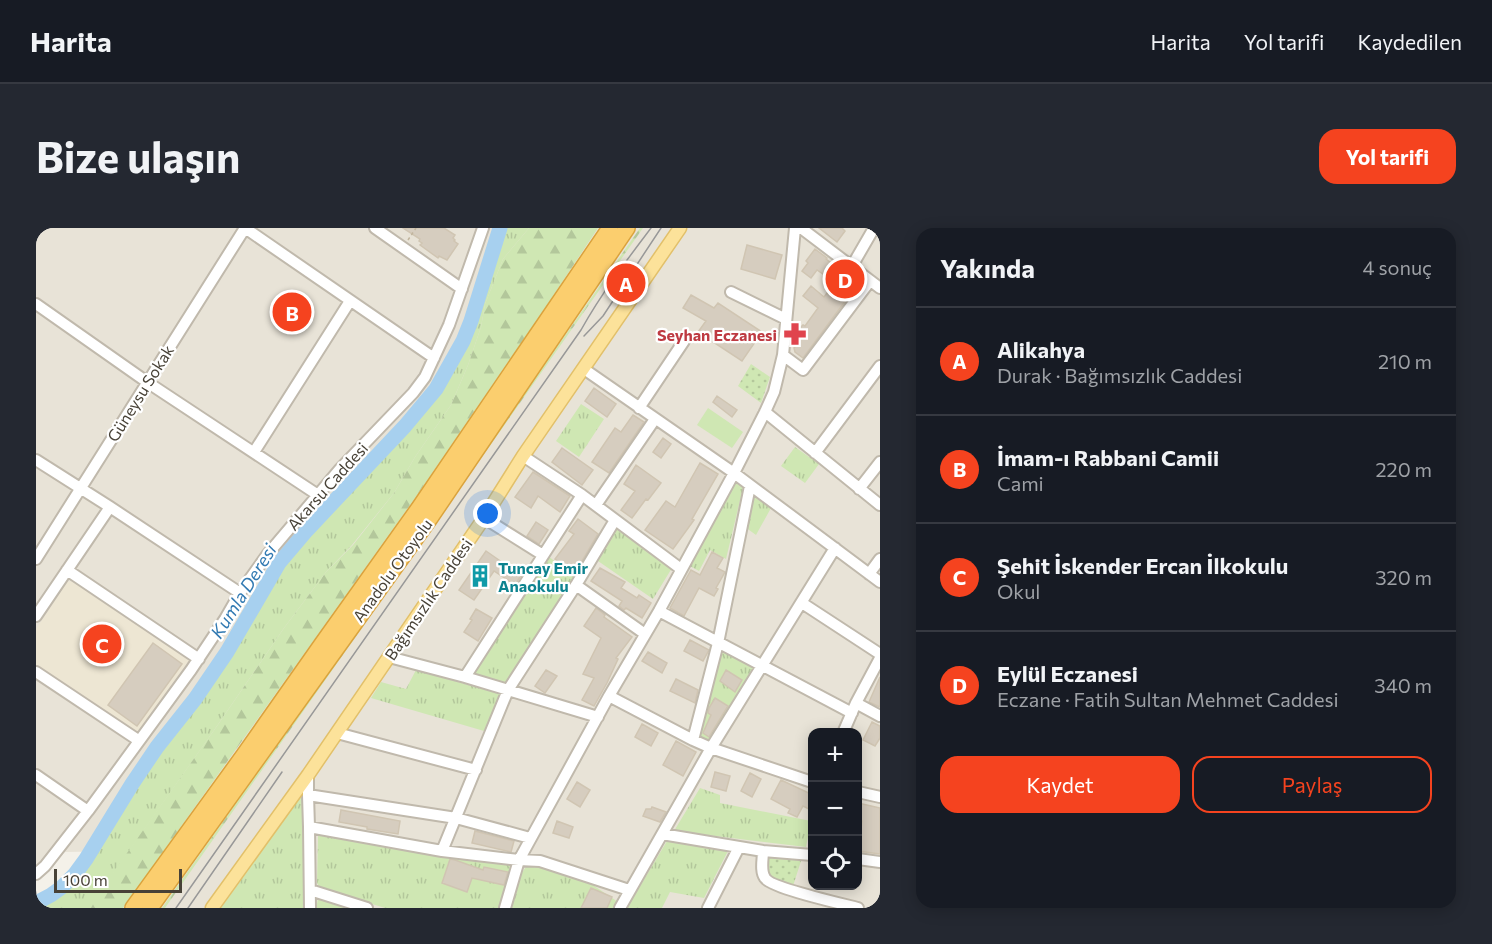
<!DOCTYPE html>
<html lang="tr">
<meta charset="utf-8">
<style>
:root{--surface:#171b24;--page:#242831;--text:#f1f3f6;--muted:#9ea1a6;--line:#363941;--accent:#f5431f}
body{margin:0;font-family:Commissioner,sans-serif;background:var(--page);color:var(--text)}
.controls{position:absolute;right:18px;bottom:18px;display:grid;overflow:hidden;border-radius:12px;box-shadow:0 3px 15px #0003}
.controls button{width:54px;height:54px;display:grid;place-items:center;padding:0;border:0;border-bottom:2px solid var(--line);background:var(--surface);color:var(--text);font:30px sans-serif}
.scale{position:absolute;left:18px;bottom:15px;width:128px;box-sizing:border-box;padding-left:6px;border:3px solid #484237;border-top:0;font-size:16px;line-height:21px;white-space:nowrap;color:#484237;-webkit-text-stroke:4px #fff;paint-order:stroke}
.you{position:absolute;left:452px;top:286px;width:21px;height:21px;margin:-15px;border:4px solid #fff;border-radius:50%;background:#1a73e8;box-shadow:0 0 0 9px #1a73e833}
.badge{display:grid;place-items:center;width:39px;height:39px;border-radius:50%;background:var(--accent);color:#fff;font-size:20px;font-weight:700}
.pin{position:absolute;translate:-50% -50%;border:3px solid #fff;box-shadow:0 2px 6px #0006}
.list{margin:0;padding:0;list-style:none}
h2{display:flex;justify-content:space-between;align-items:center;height:78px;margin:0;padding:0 24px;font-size:26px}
h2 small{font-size:20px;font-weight:400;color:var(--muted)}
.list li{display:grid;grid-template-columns:39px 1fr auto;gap:18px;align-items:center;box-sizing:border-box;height:108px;padding:0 24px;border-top:2px solid var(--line)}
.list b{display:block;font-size:22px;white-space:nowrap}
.list p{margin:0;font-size:20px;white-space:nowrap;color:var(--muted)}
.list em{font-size:20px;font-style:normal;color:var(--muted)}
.actions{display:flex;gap:12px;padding:18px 24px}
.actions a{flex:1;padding:14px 0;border:2px solid var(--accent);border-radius:18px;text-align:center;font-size:21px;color:var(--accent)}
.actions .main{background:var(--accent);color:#fff}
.icon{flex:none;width:33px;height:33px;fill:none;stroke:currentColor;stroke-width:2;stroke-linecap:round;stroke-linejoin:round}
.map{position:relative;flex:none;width:844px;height:680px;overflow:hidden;border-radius:18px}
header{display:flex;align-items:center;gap:36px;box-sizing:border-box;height:84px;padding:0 30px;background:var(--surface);border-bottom:2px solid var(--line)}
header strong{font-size:28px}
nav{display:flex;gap:33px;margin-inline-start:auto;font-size:21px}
.intro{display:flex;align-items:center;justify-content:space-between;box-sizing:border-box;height:144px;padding:0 36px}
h1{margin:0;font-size:42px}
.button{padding:15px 27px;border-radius:18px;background:var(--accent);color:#fff;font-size:21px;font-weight:700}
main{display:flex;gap:36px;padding:0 36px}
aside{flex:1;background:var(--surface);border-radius:18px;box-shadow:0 3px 15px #0003}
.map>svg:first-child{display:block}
</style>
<header>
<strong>Harita</strong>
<nav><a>Harita</a><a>Yol tarifi</a><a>Kaydedilen</a></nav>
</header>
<div class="intro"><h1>Bize ulaşın</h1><a class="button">Yol tarifi</a></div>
<main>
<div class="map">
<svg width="844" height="680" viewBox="0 0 844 680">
<defs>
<pattern id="grass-tufts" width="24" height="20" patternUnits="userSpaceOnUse" patternTransform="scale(1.5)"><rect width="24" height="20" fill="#cfe7b3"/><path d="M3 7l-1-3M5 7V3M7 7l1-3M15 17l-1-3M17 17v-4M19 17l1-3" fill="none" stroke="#b3c79b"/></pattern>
<pattern id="forest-firs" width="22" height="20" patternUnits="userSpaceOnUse" patternTransform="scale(1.5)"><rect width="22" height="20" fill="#cfe7b3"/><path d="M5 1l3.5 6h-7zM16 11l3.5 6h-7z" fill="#b3c79b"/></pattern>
<pattern id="park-dots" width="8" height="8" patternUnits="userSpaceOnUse" patternTransform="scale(1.5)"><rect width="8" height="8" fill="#cfe7b3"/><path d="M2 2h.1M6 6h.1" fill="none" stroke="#b3c79b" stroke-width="1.8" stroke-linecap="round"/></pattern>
</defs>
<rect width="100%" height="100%" fill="#f4f1e9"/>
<path fill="#e8e3d7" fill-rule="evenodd" d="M0 0H844V680H53L92 623 29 624 9 646 0 653ZM776 505H822V658H776Z"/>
<path fill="#ede6d3" d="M37 353 154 431 100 506 0 439V401L31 354Z"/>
<path fill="url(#grass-tufts)" d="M470 0H493L467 31 449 76 445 99 432 137 415 177 379 229 358 265 316 317 290 344 248 400 181 498 53 680H0V679C46 667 76 595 101 558 129 516 161 477 189 435 201 417 212 399 223 380 232 364 240 348 250 333L399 169 415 147 437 104Z
M545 176 568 191 543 229 520 213Z
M759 219 783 236 769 255 745 238Z
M699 254 707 260 690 331 674 322 663 343 652 337Z
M716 266 735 280 720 307 709 299Z
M580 300 636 340 617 371 562 333Z
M512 328 539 349 468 457 434 446Z
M684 421 718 439 674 516 662 509Z
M380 442 464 466 448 503 335 470 345 454 370 461Z
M664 560 684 567V575L775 593 770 619 638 603Z
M266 566 268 680H185Z
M283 605 394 626 476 637 465 680H349L284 660 281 655 282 608Z
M631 613 693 621 668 670 634 664 626 680H591Z
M492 636 509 639 551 653 582 674 579 680H475L485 646Z
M282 671 311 680H280Z"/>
<path fill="url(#forest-firs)" d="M493 0H562L511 77 379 270 87 680H52L181 498 248 400 290 344 317 317 358 265 379 229 415 177 432 137 445 99 449 76 467 31Z
M604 0H607L129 680H126L441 234Z"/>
<path fill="url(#park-dots)" d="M715 136 734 149 725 175 702 158Z
M732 628 766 630 757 658 736 652 731 646Z"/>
<path fill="#cfe7b3" d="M672 180 707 204 696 220 661 197Z"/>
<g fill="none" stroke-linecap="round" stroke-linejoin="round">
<path stroke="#a7d0ef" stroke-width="15" d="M0 675 15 667 26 659 39 646 50 631 96 556 121 519 159 471 191 424 243 335 271 302 369 198 400 161 427 113 435 93 464 0"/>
</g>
<path fill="#d6cdbf" stroke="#d0c5b2" stroke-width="1.5" d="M367 0H408L419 7 417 10 419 12 418 13 422 16 411 32 403 28 402 30 384 17 386 15 383 13 384 11Z
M783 0H806L809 3 801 14Z
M711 17 746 27 739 51 705 41Z
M779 21 791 30 790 31 822 56 767 130 759 124 758 120 762 115 758 112 763 105 761 103 767 97 769 98 782 80 767 68 775 58 788 69 791 65 796 69 804 58 781 42 775 50 766 43 772 35 770 33Z
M655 67 678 80 682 75 726 104 706 133 662 104 670 93 647 80Z
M267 75V80L272 79 274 88 269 89 270 95 243 100 239 80Z
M558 160 580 176 571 189 549 173Z
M681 168 701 182 696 189 677 174Z
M597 187 608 194 573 245 556 234 579 200 585 204Z
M627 210 635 216 625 230 617 224Z
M526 220 557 242 546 257 516 234Z
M664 235 682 246 656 291 658 292 637 321 609 302 630 273 639 279Z
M600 237 625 255 612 272 610 271 596 290 585 282 599 263 588 256Z
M497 244 534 268 524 284 502 268 495 280 479 269Z
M542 291 562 306 539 345 519 331 538 306 533 303Z
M500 294 512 302 503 316 491 308Z
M450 323 473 339 474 338 486 346 479 357 458 343 438 372 423 362Z
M676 324 687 330 681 340 689 344 680 360 682 361 678 368 663 360 648 388 634 380 655 342 664 347Z
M564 340 589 354 585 360 601 370 603 367 615 375 606 390 590 380 588 382 583 378 586 373 555 353Z
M560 380 569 387 568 389 596 409 580 430 582 431 571 455 558 478 546 472 558 450 547 446 565 410 548 398Z
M440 381 456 390 442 413 428 404 436 392 434 391Z
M654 412 673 422 667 433 648 423Z
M117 415 146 436 101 498 72 477Z
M612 424 631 435 626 445 606 433Z
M510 442 521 448 509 465 499 458Z
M690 442 706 452 699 464 684 453Z
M844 449V479L833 474Z
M640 451 662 462 659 475 634 463Z
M679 470 692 478 673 509 667 505 675 487 672 485 673 480Z
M836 494 844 498V510L839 518 827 512Z
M606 496 622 505 615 518 599 509Z
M640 513 660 524 647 548 627 537Z
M679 544 694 548 690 563 675 559Z
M714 545 725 551 716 569 705 563Z
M745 552 777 567V583L767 578 761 589 752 585 754 581 735 571Z
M541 554 554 562 544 579 531 571Z
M822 575 844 580V626L822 623 826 593 822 592Z
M616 579 630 584 624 594 607 588 610 581H615Z
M305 582 364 593 362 606 331 601V599L303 594Z
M521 593 537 599 533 610 517 605Z
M439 603 478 613 475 624 436 615Z
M414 631 419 632 447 642 448 639 472 644 468 657 436 650 431 664 406 655Z
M555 660 576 669 571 680H545Z"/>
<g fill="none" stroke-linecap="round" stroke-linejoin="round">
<g stroke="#c0b9ac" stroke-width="14">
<path id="minor" d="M209 0 398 130
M339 0 426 61
M765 0 844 60
M816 38 838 0
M695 64 750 91
M0 76 111 154 282 267
M747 127 767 142 834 53
M548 141 698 245 844 354
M603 180 648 113
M729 184 844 277
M218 224 314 73
M779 225 844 138
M487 228 546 267 645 341
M0 232 74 279 204 365
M823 261 844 234
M560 277 619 191
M448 290 507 327
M0 331 209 0
M31 342 163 431
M833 346 844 331
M540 357 609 406
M766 375 844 426
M623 383 816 485
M0 388 74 279
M353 429 429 449 562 489
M0 444 102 512
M429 449 546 267
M573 468 657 512 675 520 776 554
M820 475 844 488
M301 505 440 542
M807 505 820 475 844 430
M657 512 682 415 714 258
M0 547 52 583
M272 547V567L420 590 494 610
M822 564 844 569
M272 567 273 599 406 623 483 632 504 633 593 662
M273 599 274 680
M626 606 727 623 776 627
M406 623 472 462 540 357 579 292
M727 623C727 631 724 643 729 650 735 660 807 676 822 680
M822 631 844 634
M0 646 9 638 52 583 155 442 189 391 204 365 231 327 304 241 377 165 389 149 413 97 447 0
M274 662 331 680
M469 680 483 632 573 468 623 383 698 245 729 184 738 164 747 127 759 0
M584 680 675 520 799 320
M672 680 703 619"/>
</g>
<g stroke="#e2c06a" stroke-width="15">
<path id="major" d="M176 680 272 547 448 290 487 228 644 0"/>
</g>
<g stroke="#daa33d" stroke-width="18">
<path id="highway" d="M97 680 208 527 286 416 383 280 574 0
M114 680 394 290 591 0"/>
</g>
<path stroke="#c1b59d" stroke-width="1.5" stroke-dasharray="3 3" stroke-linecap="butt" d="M372 12 380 0"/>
<use href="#minor" stroke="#fff" stroke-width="10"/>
<use href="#major" stroke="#fce29a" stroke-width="12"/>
<use href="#highway" stroke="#fbce6e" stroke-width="15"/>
<path stroke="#989898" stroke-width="1.5" d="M548 108 567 88 625 0
M140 680 545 102C565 66 590 33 615 0
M152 680 246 544"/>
</g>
<defs>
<g id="pharmacy-bare" transform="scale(1.8)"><path d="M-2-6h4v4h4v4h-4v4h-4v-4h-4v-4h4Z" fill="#e0444e" stroke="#fff" stroke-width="2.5" paint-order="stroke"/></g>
<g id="building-bare" transform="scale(1.8)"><path d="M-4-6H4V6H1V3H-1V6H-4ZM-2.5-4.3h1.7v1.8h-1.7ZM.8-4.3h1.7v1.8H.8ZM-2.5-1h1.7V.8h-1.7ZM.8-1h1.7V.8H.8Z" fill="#0f9aa8" stroke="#fff" stroke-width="2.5" paint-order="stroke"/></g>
</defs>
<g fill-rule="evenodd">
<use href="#pharmacy-bare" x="759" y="106"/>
<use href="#building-bare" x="444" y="348"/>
</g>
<g text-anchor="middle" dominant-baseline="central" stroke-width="4.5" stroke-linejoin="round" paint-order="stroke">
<g font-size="16" font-weight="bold" fill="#be3a42" stroke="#fff" text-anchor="end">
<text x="741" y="106">Seyhan Eczanesi</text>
</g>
<g font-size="16" fill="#484237" stroke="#fff">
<text transform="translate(104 165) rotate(-58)">Güneysu Sokak</text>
<text transform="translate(291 258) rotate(-48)">Akarsu Caddesi</text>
<text transform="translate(356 342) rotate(-54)">Anadolu Otoyolu</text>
<text transform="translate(392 371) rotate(-56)">Bağımsızlık Caddesi</text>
</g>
<g font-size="16" font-weight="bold" fill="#0d838f" stroke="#fff" text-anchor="start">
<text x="462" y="339">Tuncay Emir<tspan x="462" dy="18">Anaokulu</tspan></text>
</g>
<g font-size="18" font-style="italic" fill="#327ab2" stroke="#fff">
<text transform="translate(207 363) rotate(-58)">Kumla Deresi</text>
</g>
</g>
</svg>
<div class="controls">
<button>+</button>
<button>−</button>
<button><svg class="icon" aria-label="locate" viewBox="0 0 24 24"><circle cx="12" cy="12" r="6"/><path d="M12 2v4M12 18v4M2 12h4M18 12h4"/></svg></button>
</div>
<div class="scale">100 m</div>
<div class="you"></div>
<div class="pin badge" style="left:590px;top:55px">A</div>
<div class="pin badge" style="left:256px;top:84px">B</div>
<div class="pin badge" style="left:66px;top:416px">C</div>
<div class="pin badge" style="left:809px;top:51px">D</div>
</div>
<aside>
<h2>Yakında<small>4 sonuç</small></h2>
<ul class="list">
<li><span class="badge">A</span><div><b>Alikahya</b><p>Durak · Bağımsızlık Caddesi</p></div><em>210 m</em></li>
<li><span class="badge">B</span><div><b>İmam-ı Rabbani Camii</b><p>Cami</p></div><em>220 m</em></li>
<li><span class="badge">C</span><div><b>Şehit İskender Ercan İlkokulu</b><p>Okul</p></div><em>320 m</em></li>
<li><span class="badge">D</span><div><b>Eylül Eczanesi</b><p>Eczane · Fatih Sultan Mehmet Caddesi</p></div><em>340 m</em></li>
</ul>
<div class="actions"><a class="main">Kaydet</a><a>Paylaş</a></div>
</aside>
</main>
